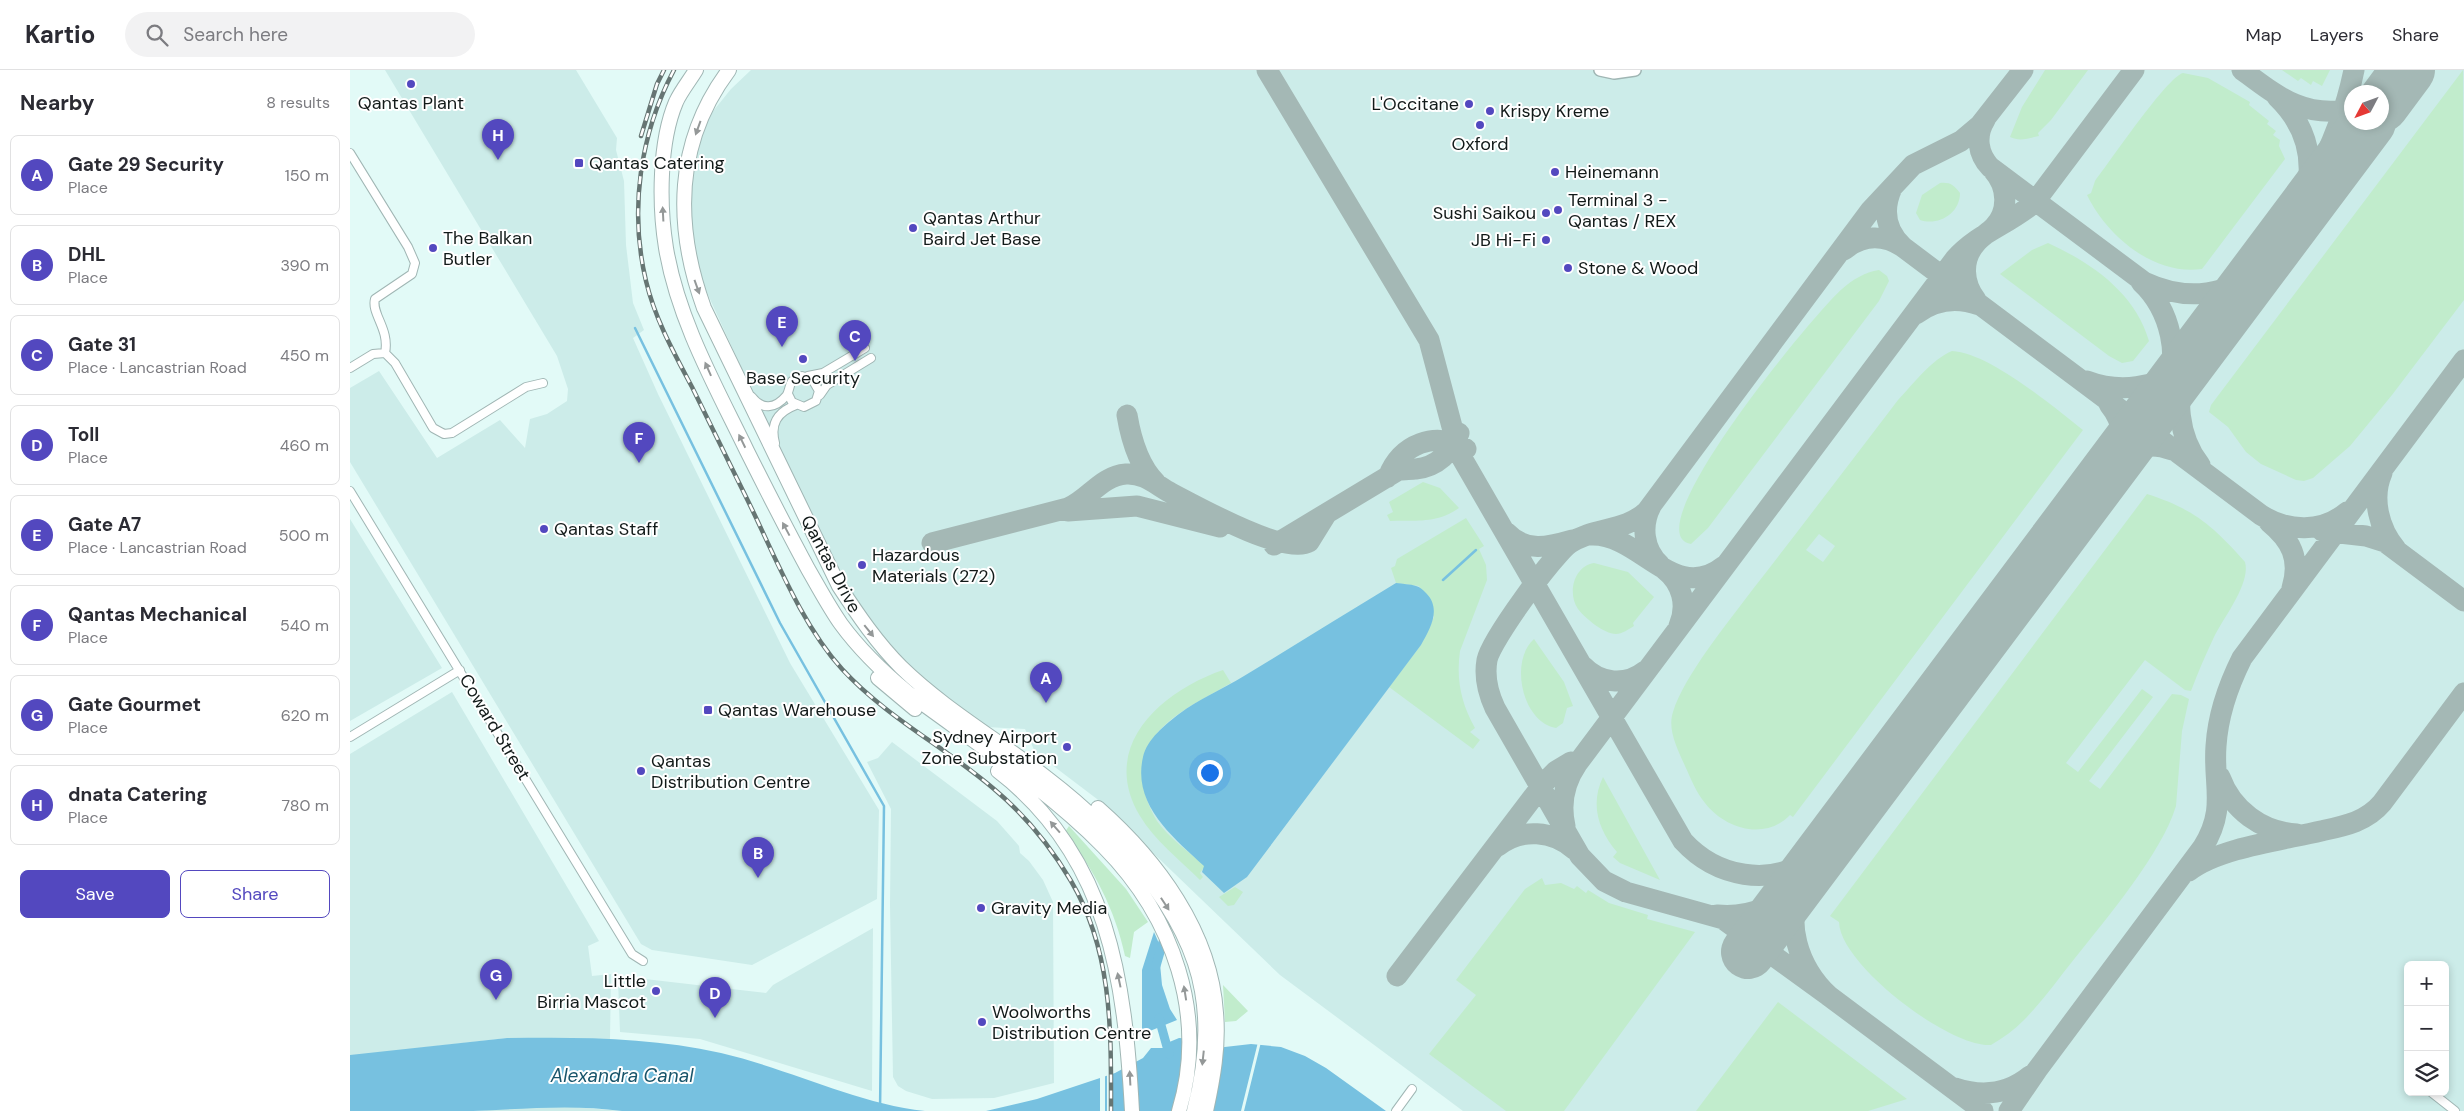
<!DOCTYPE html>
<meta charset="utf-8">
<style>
:root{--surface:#fff;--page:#f2f2f3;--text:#2b2b33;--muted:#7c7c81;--line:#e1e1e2;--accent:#5348bf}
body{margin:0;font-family:"DM Sans",sans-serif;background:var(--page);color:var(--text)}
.controls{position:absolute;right:15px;bottom:15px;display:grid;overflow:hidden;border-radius:8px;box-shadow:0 2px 8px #0003}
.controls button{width:45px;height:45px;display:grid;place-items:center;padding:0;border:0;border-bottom:1px solid var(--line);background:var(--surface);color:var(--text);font:25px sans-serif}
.compass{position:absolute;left:1994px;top:15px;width:45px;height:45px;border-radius:50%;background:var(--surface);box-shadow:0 2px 8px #0003;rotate:229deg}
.you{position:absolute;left:859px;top:702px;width:18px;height:18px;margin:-12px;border:4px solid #fff;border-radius:50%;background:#1a73e8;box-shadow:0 0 0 8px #1a73e833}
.badge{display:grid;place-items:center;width:32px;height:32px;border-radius:50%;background:var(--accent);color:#fff;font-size:16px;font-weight:700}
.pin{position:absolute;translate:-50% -41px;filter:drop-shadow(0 1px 2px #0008)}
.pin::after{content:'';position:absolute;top:26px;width:18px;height:15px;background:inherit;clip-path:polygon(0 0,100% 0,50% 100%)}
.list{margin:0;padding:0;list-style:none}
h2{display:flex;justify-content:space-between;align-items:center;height:65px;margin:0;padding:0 20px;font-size:21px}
h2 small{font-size:16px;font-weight:400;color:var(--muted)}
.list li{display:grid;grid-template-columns:32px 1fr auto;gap:15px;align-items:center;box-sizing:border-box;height:80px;margin:0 10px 10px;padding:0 10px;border:1px solid var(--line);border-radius:8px}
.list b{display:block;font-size:19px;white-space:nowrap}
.list p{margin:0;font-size:16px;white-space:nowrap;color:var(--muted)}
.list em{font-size:16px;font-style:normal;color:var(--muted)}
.actions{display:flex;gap:10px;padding:15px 20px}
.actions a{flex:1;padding:11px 0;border:1px solid var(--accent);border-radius:8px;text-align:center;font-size:18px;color:var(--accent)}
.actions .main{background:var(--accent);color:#fff}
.icon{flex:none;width:28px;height:28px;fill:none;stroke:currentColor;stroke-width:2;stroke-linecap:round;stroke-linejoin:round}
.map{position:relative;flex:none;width:2114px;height:1041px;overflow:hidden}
header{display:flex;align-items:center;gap:30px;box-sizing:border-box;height:70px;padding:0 25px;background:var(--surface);border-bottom:1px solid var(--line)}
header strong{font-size:24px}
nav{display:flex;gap:28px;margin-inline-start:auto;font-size:18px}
.search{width:350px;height:45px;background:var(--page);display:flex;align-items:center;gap:12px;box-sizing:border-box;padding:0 18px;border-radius:28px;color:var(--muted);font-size:19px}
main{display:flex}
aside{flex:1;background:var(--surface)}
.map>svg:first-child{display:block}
</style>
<header>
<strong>Kartio</strong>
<div class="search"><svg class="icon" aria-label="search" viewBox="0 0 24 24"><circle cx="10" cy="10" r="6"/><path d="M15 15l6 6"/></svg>Search here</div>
<nav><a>Map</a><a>Layers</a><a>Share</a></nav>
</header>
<main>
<aside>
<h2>Nearby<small>8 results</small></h2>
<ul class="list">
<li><span class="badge">A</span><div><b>Gate 29 Security</b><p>Place</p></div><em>150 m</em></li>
<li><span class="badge">B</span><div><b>DHL</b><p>Place</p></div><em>390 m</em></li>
<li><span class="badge">C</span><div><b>Gate 31</b><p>Place · Lancastrian Road</p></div><em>450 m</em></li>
<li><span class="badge">D</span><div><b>Toll</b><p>Place</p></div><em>460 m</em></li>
<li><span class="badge">E</span><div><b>Gate A7</b><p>Place · Lancastrian Road</p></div><em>500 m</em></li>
<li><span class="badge">F</span><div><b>Qantas Mechanical</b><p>Place</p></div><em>540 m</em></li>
<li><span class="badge">G</span><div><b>Gate Gourmet</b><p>Place</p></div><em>620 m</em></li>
<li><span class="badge">H</span><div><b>dnata Catering</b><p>Place</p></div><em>780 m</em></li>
</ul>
<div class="actions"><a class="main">Save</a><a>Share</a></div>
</aside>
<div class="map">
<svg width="2114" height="1041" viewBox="0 0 2114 1041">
<rect width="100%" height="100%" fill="#e2faf7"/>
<path fill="#ccece9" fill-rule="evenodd" d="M35 0H226L267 68 266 80 274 111 276 175 283 233 294 260 283 268 308 324 440 593 529 740 527 829 402 895 302 880 291 874 0 392V318L29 301 87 388 150 350 175 378 180 349 197 344 217 331 218 319 207 286Z
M401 0H2114V1041H1113L930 905 747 729 685 682 675 659 637 657 593 626 555 594 525 561 496 516 435 393 348 203 339 139 341 103 347 78 360 45 381 19ZM2002 22H2032V52H2002ZM2058 895H2095V1022H2058Z
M0 449 92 598 0 651Z
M102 622 249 871 238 876 242 906 261 904 260 969 157 968 0 986V684Z
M542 672 647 751 669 776 670 783 679 791 693 810 703 832 704 1013 644 1028 582 1029 556 1021 548 1016 543 1007 540 835 541 739 517 692 528 688Z
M523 858 522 1021 350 969 270 962 268 910 295 909 416 923 423 915Z
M177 1037H225L272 1041H124Z"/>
<path fill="#c1eccc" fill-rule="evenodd" d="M1695 0H1738L1701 50 1688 63 1689 66C1679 68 1670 72 1660 67L1672 37Z
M1932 0H1980L1972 16 1963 11 1961 15 1951 8 1948 11Z
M2113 0 2114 230 2042 325 2000 376 1963 408 1954 411 1946 410 1911 394 1896 382 1878 357 1859 342 1861 335Z
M1833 3 1858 8 1900 32 1899 35 1919 51 1917 54 1926 61 1923 65 1930 70 1929 76 1935 89 1852 199C1804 206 1757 166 1737 125L1741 123 1745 111C1759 93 1817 7 1833 3Z
M1590 113C1600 112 1604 115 1610 123 1610 144 1588 156 1570 150L1566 143 1572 125Z
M1698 173C1742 193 1785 223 1799 271L1783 291 1772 293 1759 286 1650 204 1682 180Z
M1529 200 1537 206 1539 211 1529 231 1358 458 1341 474C1281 464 1467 240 1492 219 1502 210 1515 202 1529 200Z
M1602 281C1640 283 1702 336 1733 360L1443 747 1440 745C1415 771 1375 759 1355 733 1346 722 1341 709 1335 696 1328 680 1317 660 1323 642 1334 606 1379 551 1403 519 1452 456 1500 393 1548 330 1564 313 1581 290 1602 281ZM1469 464 1485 476 1473 492 1456 480Z
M1073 412 1090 418 1109 438C1086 454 1066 450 1040 451L1037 445 1043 442 1039 432Z
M1797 424C1844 439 1863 456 1895 492 1901 513 1874 547 1864 567 1856 584 1848 602 1841 621L1835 620 1795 590 1716 693 1728 702 1792 619 1803 627 1739 711 1750 719 1822 624 1831 625 1839 629 1832 661 1826 736C1812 783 1756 849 1725 888 1708 909 1693 931 1674 950 1664 960 1653 968 1641 975 1600 978 1490 895 1489 852L1480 846Z
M1116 448 1134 476 1129 479 1136 495 1137 510 1110 581C1106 609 1111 633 1125 658L1120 662 1130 670 1123 679 1039 617 1071 575 1084 547 1069 516 1046 513 1041 498 1045 496 1047 489Z
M1244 493 1278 502 1304 527 1283 553 1284 556C1279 559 1272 564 1266 564 1254 564 1235 548 1228 539 1217 523 1224 496 1244 493Z
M1184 569 1214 612 1223 636 1217 638 1213 653 1206 658C1172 652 1159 591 1184 569Z
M873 600 881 613C842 636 787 657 793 711 794 725 800 739 807 751 819 768 839 782 855 796L850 803 853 807 850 810C830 790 804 770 790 746 748 676 812 621 873 600Z
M1253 707 1310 810 1270 793 1263 787 1267 782C1248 760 1240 734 1253 707Z
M719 756 776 819 798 852 784 862 780 888 775 886C765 839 744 800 715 762Z
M1192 808 1195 815 1211 813 1224 819 1227 816 1236 823 1238 820 1259 833 1298 845 1297 849 1345 862 1214 1041H1156L1079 984 1126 925 1106 910 1175 819Z
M885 817 893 822 884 835 878 836 869 827Z
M873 915 898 941 886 951 875 952Z
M1428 932 1557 1029 1518 1041H1346Z"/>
<path fill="#77c1e0" d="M1046 513C1053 514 1060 514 1066 516 1070 517 1073 520 1076 523 1092 539 1080 559 1071 575L897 807 874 823 852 802 854 796C823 767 782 735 793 687 797 669 815 655 829 644 849 629 873 619 894 606 945 575 995 544 1046 513Z
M804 862 811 878 809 883 812 915 820 939 827 950 795 963 792 959V900Z
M157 968C229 967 301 967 371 983 440 999 505 1033 575 1041H272C222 1034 173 1039 123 1041 82 1041 41 1041 0 1041V985Z
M829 968 844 969 866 978 901 974 931 977 955 986 976 998 1036 1041H636L687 1029 765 1003 793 988 801 978H814L817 973Z"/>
<path fill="#e2faf7" d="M908 972H911L894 1041H891Z
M763 1001V1041H757V1003Z
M755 1003V1041H750V1005Z"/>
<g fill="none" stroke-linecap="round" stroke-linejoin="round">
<path stroke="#77c1e0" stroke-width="2.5" d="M285 258 430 553 534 736 530 1041
M1093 510 1126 480"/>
<path stroke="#77c1e0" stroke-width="9" d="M806 896 815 865
M809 948 819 984"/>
<path stroke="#a4b8b5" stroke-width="21" d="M917 0 1079 270 1109 383 1333 771C1366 807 1420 818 1462 788 1474 780 1482 769 1490 757
M1892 0C1927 26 1954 49 2002 39
M2032 25 2046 14 2057 0
M1927 27C1952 51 1963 81 1958 115
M1635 50C1625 66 1628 84 1640 97L1794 212C1830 229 1871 229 1903 203
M1542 118C1532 140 1536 161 1553 177L1911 445C1938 462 1972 463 1997 442
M1494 180C1512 165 1533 164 1553 177
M1896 214C1944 150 1988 80 2004 0
M1626 230C1613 213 1611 190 1626 173 1631 167 1638 163 1644 157 1659 141 1658 117 1643 100
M1566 244C1585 230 1607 227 1629 235
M1840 294C1822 324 1829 368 1850 395
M1737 311C1768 323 1807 319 1833 297 1842 289 1848 279 1855 270
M777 345C781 369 788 395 806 413
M1789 359C1794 347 1806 337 1813 325 1833 289 1820 239 1791 212
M1763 397C1777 377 1799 371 1822 380
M2032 403C2021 428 2029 459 2046 479
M1753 406C1771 381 1781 361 1759 334
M1038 407C1051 374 1085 360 1116 379
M1301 436C1291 455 1293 479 1310 495
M718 441 787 436 870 457
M1919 452C1941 470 1951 489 1942 518
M1972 461 2016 466 2035 472 2114 531
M1156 462C1176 483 1198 477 1222 470
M1243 465C1291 465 1325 535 1374 496
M582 473 718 438C739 429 751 406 776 404 795 403 806 415 821 423 846 436 935 486 959 472L977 443
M924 475 1047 401C1053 399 1060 400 1066 399 1087 397 1102 382 1109 363
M1314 499C1332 513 1338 535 1329 556
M1233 596C1250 614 1276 616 1295 601
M1870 707C1882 740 1912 762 1947 764
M1215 756C1210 734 1214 713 1227 694L1605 189C1627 164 1659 154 1684 133L1784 0
M1148 776C1171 758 1203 760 1225 780
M1469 789C1464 796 1457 803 1453 812 1433 851 1448 897 1479 926L1633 1041
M1839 801C1869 778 1933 770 1971 761 1994 756 2016 752 2032 733L2114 623
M1367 845C1400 848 1431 836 1451 809
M1047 906 1193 714 1206 701 1221 692
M1479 926 1373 849 1276 822 1254 811 1230 786 1145 638C1138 623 1134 607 1137 590 1141 570 1204 484 1220 473 1244 457 1275 462 1297 441L1520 141 1563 95 1611 71 1630 55 1673 0
M1605 1018C1632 1027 1658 1024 1680 1006
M1659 1041 1687 1000 1853 777C1877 738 1863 716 1866 676 1868 644 1878 616 1892 588L2114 290"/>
<path stroke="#a4b8b5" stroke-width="54" d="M2032 35 2058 0
M1398 882 2019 52"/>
<g stroke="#a0b6b4" stroke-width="10">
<path id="street" d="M0 83 58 177 65 193 62 204 25 229C21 244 40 259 35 283
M0 298 23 284 35 283 45 293 83 358 94 364 102 363 176 317 193 313
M458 306 473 303 515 278
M470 325 477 315 521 288
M402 327C412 340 425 339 436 326 439 323 439 316 442 311L452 306 462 309 469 321 466 331 454 337 442 332 438 324
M425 373C420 354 427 342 446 335
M0 421 282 884 293 891
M0 667 110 600
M2081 1022 2105 1041
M1046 1041 1062 1019"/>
</g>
<g stroke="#a0b6b4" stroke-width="14">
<path id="secondary" d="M1250 0 1264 3 1285 0"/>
</g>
<g stroke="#a0b6b4" stroke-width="16">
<path id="highway" d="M346 0C340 10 331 21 326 32 309 72 309 135 316 178 328 250 366 317 397 381 417 421 437 460 458 499 469 518 479 537 491 554 510 580 533 602 557 622 623 671 697 719 754 777 823 847 858 945 829 1041
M379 0C325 72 324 155 354 238L489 516C508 545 527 573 551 597 595 640 650 671 698 709 762 758 838 839 852 921 859 960 854 1003 844 1041
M528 608 565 639
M648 701C759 786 775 911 782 1041
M748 738C807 790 861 862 866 943 869 976 863 1009 856 1041"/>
</g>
<use href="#street" stroke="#fff" stroke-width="8"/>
<use href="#secondary" stroke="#fff" stroke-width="11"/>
<use href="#highway" stroke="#fff" stroke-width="14"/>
<g stroke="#667573" stroke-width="4.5">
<path id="rail" d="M324 0C290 64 279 140 296 211 305 249 324 283 342 317 361 355 379 393 398 431 425 486 451 554 492 599 536 647 595 677 644 719 675 745 701 777 721 811 763 882 761 962 761 1041
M291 66 307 14 314 0"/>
</g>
<use href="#rail" stroke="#fff" stroke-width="2.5" stroke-dasharray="8" stroke-linecap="butt"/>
</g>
<defs><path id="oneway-solid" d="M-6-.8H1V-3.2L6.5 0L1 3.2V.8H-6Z" transform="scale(1.25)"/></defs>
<g fill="#949898">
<use href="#oneway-solid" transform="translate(348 58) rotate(110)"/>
<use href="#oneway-solid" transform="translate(313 144) rotate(-93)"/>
<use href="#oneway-solid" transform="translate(347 217) rotate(70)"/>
<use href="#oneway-solid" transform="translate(358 299) rotate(-114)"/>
<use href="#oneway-solid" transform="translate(392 371) rotate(-116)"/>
<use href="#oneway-solid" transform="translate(436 459) rotate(-118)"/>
<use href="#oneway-solid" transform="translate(519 561) rotate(51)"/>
<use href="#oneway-solid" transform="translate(705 757) rotate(-131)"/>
<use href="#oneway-solid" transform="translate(815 834) rotate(57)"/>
<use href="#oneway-solid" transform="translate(769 910) rotate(-102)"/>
<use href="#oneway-solid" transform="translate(835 923) rotate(-99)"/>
<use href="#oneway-solid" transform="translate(853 988) rotate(96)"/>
<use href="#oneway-solid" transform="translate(780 1008) rotate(-93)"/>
</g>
<g fill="#5348bf" stroke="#fff" stroke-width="2">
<circle cx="61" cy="14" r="5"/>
<circle cx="1119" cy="34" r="5"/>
<circle cx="1140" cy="41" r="5"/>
<circle cx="1130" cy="55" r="5"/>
<rect x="224" y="88" width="10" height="10" rx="2.5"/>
<circle cx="1205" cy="102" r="5"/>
<circle cx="1208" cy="140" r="5"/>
<circle cx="1196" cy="143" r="5"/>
<circle cx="563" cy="158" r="5"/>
<circle cx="1196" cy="170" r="5"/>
<circle cx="83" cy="178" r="5"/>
<circle cx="1218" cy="198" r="5"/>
<circle cx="453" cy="289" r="5"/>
<circle cx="194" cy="459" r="5"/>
<circle cx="512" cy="495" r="5"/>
<rect x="353" y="635" width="10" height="10" rx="2.5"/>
<circle cx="717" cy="677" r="5"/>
<circle cx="291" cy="701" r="5"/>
<circle cx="631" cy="838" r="5"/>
<circle cx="306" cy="921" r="5"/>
<circle cx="632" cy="952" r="5"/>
</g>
<g text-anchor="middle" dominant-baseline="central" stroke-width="4" stroke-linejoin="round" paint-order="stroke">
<g font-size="18" fill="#121a19" stroke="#fff" text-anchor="start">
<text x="61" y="33" text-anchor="middle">Qantas Plant</text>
<text x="1109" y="34" text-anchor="end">L'Occitane</text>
<text x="1150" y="41">Krispy Kreme</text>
<text x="1130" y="74" text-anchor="middle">Oxford</text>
<text x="239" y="93">Qantas Catering</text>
<text x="1215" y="102">Heinemann</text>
<text x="1218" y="130">Terminal 3 -<tspan x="1218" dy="21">Qantas / REX</tspan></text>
<text x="1186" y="143" text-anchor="end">Sushi Saikou</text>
<text x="573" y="148">Qantas Arthur<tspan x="573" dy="21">Baird Jet Base</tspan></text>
<text x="93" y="168">The Balkan<tspan x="93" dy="21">Butler</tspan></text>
<text x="1186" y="170" text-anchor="end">JB Hi-Fi</text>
<text x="1228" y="198">Stone &amp; Wood</text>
<text x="453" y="308" text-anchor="middle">Base Security</text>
<text x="204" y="459">Qantas Staff</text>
<text x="522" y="485">Hazardous<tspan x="522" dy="21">Materials (272)</tspan></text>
<text x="368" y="640">Qantas Warehouse</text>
<text x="707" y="667" text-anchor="end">Sydney Airport<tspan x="707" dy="21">Zone Substation</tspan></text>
<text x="301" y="691">Qantas<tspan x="301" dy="21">Distribution Centre</tspan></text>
<text x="641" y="838">Gravity Media</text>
<text x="296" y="911" text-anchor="end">Little<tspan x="296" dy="21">Birria Mascot</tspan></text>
<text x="642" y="942">Woolworths<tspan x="642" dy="21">Distribution Centre</tspan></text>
</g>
<g font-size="18" fill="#121a19" stroke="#fff">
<text transform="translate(481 494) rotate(62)">Qantas Drive</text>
<text transform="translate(145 657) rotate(59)">Coward Street</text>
</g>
<g font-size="19" font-style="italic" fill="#18546a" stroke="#fff">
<text x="272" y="1005">Alexandra Canal</text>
</g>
</g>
</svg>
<div class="controls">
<button>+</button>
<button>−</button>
<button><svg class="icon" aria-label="layers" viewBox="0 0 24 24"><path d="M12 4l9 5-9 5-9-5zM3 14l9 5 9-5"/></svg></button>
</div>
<svg class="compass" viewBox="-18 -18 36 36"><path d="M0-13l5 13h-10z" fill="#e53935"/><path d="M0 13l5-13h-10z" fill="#7c7c81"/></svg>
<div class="you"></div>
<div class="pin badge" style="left:696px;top:633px">A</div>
<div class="pin badge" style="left:408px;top:808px">B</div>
<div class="pin badge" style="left:505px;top:291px">C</div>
<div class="pin badge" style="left:365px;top:948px">D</div>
<div class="pin badge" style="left:432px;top:277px">E</div>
<div class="pin badge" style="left:289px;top:393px">F</div>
<div class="pin badge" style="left:146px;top:930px">G</div>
<div class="pin badge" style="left:148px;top:90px">H</div>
</div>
</main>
